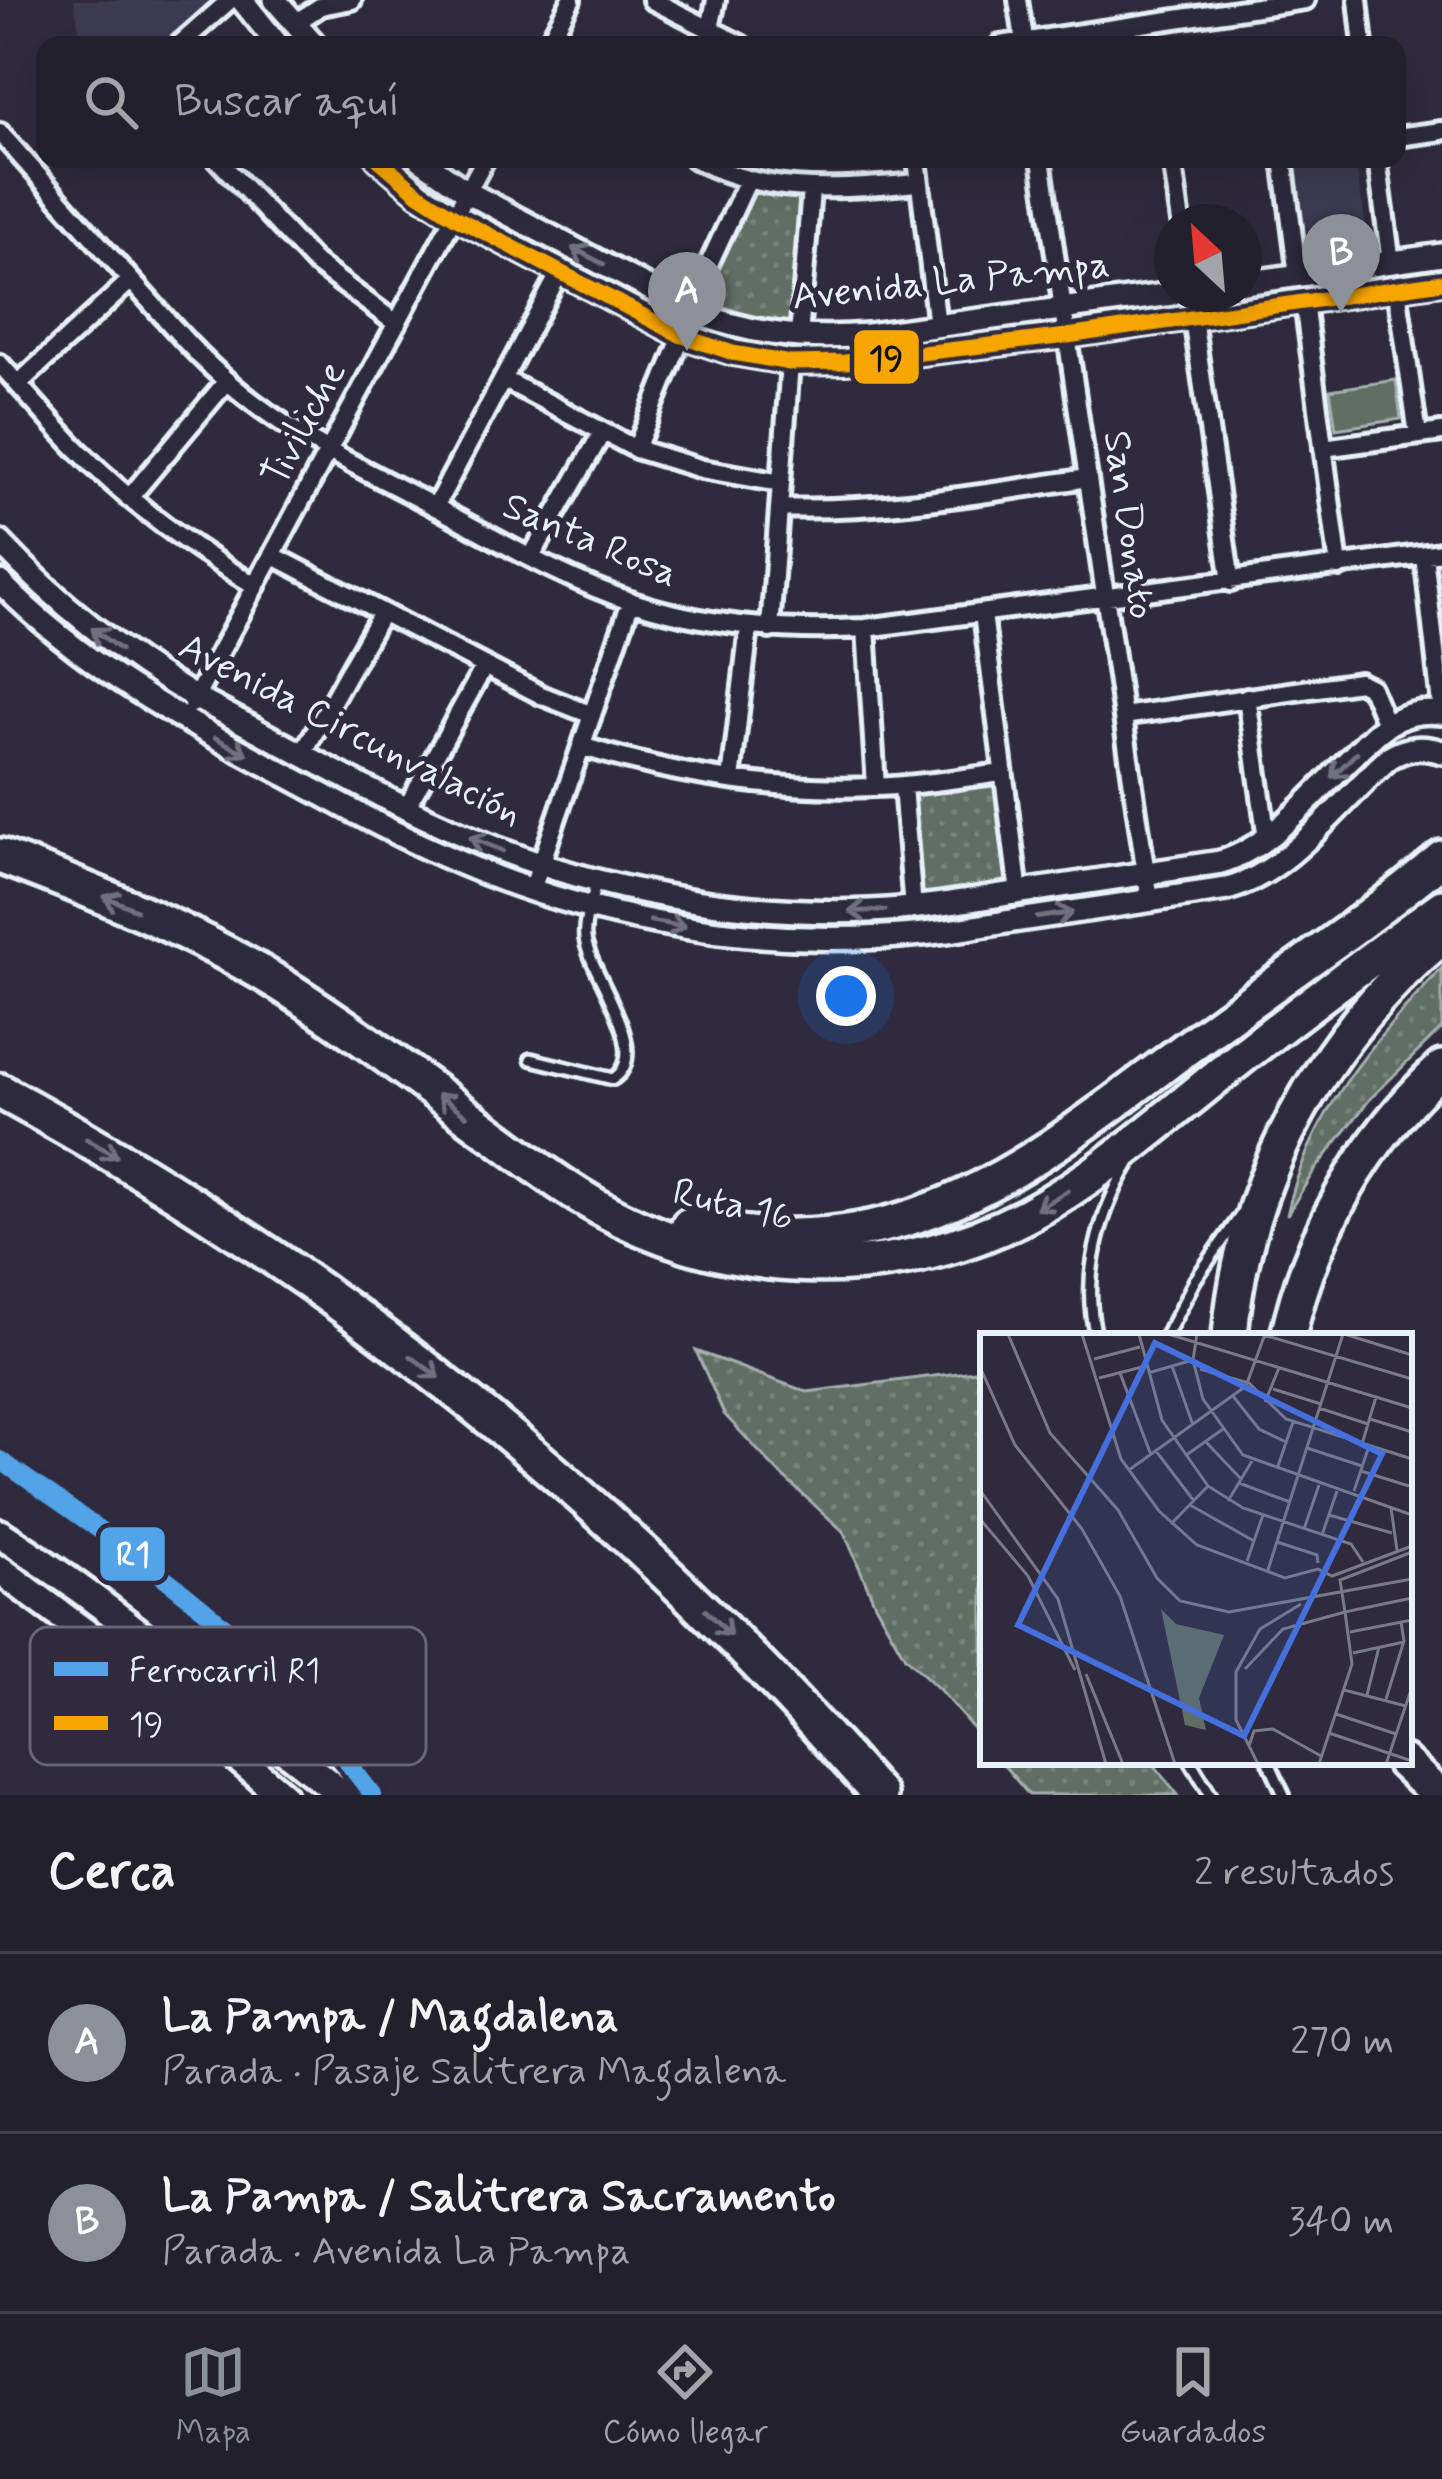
<!DOCTYPE html>
<html lang="es">
<meta charset="utf-8">
<style>
:root{--surface:#23202e;--page:#2b2836;--text:#f1f3f6;--muted:#a3a3aa;--line:#403e4a;--accent:#8c9099}
body{margin:0;font-family:Mynerve,sans-serif;background:var(--page);color:var(--text)}
.compass{position:absolute;left:1154px;top:204px;width:108px;height:108px;border-radius:50%;background:var(--surface);box-shadow:0 12px 48px #0002;rotate:334deg}
.you{position:absolute;left:846px;top:996px;width:42px;height:42px;margin:-30px;border:9px solid #fff;border-radius:50%;background:#1a73e8;box-shadow:0 0 0 18px #1a73e833}
.badge{display:grid;place-items:center;width:78px;height:78px;border-radius:50%;background:var(--accent);color:#fff;font-size:39px;font-weight:700}
.pin{position:absolute;translate:-50% -99px;filter:drop-shadow(0 3px 6px #0008)}
.pin::after{content:'';position:absolute;top:63px;width:42px;height:36px;background:inherit;clip-path:polygon(0 0,100% 0,50% 100%)}
.list{margin:0;padding:0;list-style:none}
h2{display:flex;justify-content:space-between;align-items:center;height:156px;margin:0;padding:0 48px;font-size:51px}
h2 small{font-size:39px;font-weight:400;color:var(--muted)}
.list li{display:grid;grid-template-columns:78px 1fr auto;gap:36px;align-items:center;box-sizing:border-box;height:180px;padding:0 48px;border-top:3px solid var(--line)}
.list b{display:block;font-size:45px;white-space:nowrap}
.list p{margin:0;font-size:39px;white-space:nowrap;color:var(--muted)}
.list em{font-size:39px;font-style:normal;color:var(--muted)}
.icon{flex:none;width:66px;height:66px;fill:none;stroke:currentColor;stroke-width:2;stroke-linecap:round;stroke-linejoin:round}
.map{position:relative;flex:none;width:1442px;height:1795px;overflow:hidden}
.search{position:absolute;background:var(--surface);box-shadow:0 12px 48px #0002;left:36px;right:36px;top:36px;height:132px;display:flex;align-items:center;gap:30px;box-sizing:border-box;padding:0 42px;border-radius:24px;color:var(--muted);font-size:45px}
.sheet{height:516px;background:var(--surface)}
nav{display:flex;justify-content:space-around;align-items:center;box-sizing:border-box;height:168px;border-top:3px solid var(--line);background:var(--surface);font-size:33px;color:var(--muted)}
nav a{display:grid;justify-items:center;gap:6px}
nav .on{color:var(--accent)}
.map>svg:first-child{display:block}
</style>
<div class="map">
<svg width="1442" height="1795" viewBox="0 0 1442 1795">
<defs>
<pattern id="green-dots" width="8" height="8" patternUnits="userSpaceOnUse" patternTransform="scale(3)"><rect width="8" height="8" fill="#616e63"/><path d="M2 2h.1M6 6h.1" fill="none" stroke="#78837a" stroke-width="1.8" stroke-linecap="round"/></pattern>
</defs>
<rect width="100%" height="100%" fill="#2f2a3d"/>
<filter id="ink" filterUnits="userSpaceOnUse"><feTurbulence type="fractalNoise" baseFrequency=".00833" numOctaves="2"/><feDisplacementMap in="SourceGraphic" scale="24" xChannelSelector="R" yChannelSelector="G"/><feConvolveMatrix kernelMatrix="1 2 1 2 8 2 1 2 1" color-interpolation-filters="sRGB"/></filter>
<g filter="url(#ink)">
<path fill="#3d3b51" d="M74 0H214L162 45H92L79 30Z
M1288 159H1355L1369 245 1303 255Z"/>
<path fill="url(#green-dots)" stroke="#a4b0ae" stroke-width="3" d="M762 189 801 194 804 199 793 324 748 315 702 299 751 192Z
M988 779 999 786 1012 881 1007 887 922 899 916 893 909 798 915 790Z
M1442 968V1028L1370 1099 1312 1174 1287 1215C1309 1113 1373 1042 1442 968Z
M696 1351 807 1392 983 1370V1740L939 1689 905 1657 875 1604 844 1532 778 1472 724 1414Z
M1001 1762H1152L1178 1795H1029Z"/>
<path fill="#616e63" stroke="#a4b0ae" stroke-width="3" d="M1396 380 1401 419 1336 429 1330 390Z"/>
<g fill="none" stroke-linecap="round" stroke-linejoin="round">
<g stroke="#e8f1f8" stroke-width="18">
<path id="service" d="M531 1059 613 1079C655 1053 589 973 585 938 583 920 593 898 597 880
M1096 1336C1081 1279 1099 1213 1129 1164
M1166 1336 1195 1280 1241 1215
M1191 1762 1211 1795
M1269 1762 1284 1795"/>
</g>
<g stroke="#e8f1f8" stroke-width="26">
<path id="minor" d="M652 0 741 45
M1018 0 1025 45
M1358 0 1363 45
M295 23 321 6 352 0
M710 29 716 0
M179 45 230 0
M547 45 571 0
M1000 45 1305 0
M0 133C46 185 93 237 139 289 168 321 195 354 227 381 285 432 353 464 420 499 490 535 559 578 633 602 709 627 787 632 866 628L1442 552
M1397 137 1442 131
M217 159 315 263 397 324
M695 159C771 198 838 189 919 183
M917 159 937 326
M1041 159 1150 901
M1172 159 1181 222
M1283 159 1298 276
M1377 159 1391 262
M1397 289 1418 435
M1304 302 1339 567
M688 309 748 180
M1193 318 1231 582
M799 337 811 190
M0 364C25 392 50 421 76 448 129 503 190 547 256 586
M503 379 636 449 702 469 781 483
M18 384 131 280
M1323 448 1442 432
M636 449 682 336
M129 498 227 381
M435 507 560 272
M779 508C883 512 985 493 1088 478
M272 555 541 695 592 715
M1424 555 1442 713
M531 557 602 433
M983 614 1019 893
M866 628 876 787
M770 629 790 363
M1247 697 1267 839
M192 704 485 159
M1123 716 1359 682 1371 688 1387 726
M581 746C676 776 775 791 874 787 917 786 960 778 1003 773
M303 753 381 614
M731 780 749 627
M903 786 913 909
M407 807 484 667
M532 890 631 601"/>
</g>
<g stroke="#e8f1f8" stroke-width="30">
<path id="tertiary" d="M242 0 278 45
M275 0 315 45
M378 159 419 194 455 217 682 336 733 353 790 363 845 362 1067 336 1442 282
M420 159 467 192 688 309C746 335 805 340 868 335L1172 294
M1244 283 1442 255
M0 542C58 604 123 655 196 698 287 745 377 798 471 838 596 891 735 916 870 911 919 909 967 900 1015 893 1084 883 1152 872 1221 862 1272 847 1315 792 1353 756 1366 743 1379 728 1396 720 1411 712 1426 711 1442 713
M0 582C84 668 181 719 286 775 337 802 387 831 440 854 578 917 732 946 884 937 929 935 974 927 1019 920 1088 910 1157 900 1227 889 1289 873 1341 800 1389 758 1407 747 1422 746 1442 752"/>
</g>
<g stroke="#e8f1f8" stroke-width="36">
<path id="primary" d="M0 1534C121 1612 229 1707 343 1795
M0 1570 123 1661 282 1795"/>
</g>
<g stroke="#e8f1f8" stroke-width="42">
<path id="motorway" d="M0 856C96 892 192 930 280 984 352 1029 420 1081 488 1131 524 1157 560 1186 600 1208 731 1280 894 1285 1027 1215 1099 1177 1161 1121 1224 1071 1295 1014 1369 960 1442 907
M0 1091C337 1274 626 1507 879 1795
M689 1225C919 1274 1043 1153 1215 1027 1290 972 1370 919 1442 858
M1230 1336C1243 1180 1322 1037 1442 937
M1288 1336C1311 1233 1364 1140 1442 1068
M1403 1762 1438 1795"/>
</g>
<use href="#service" stroke="#2f2a3d" stroke-width="9"/>
<use href="#minor" stroke="#2f2a3d" stroke-width="16"/>
<use href="#tertiary" stroke="#2f2a3d" stroke-width="21"/>
<use href="#primary" stroke="#2f2a3d" stroke-width="27"/>
<use href="#motorway" stroke="#2f2a3d" stroke-width="33"/>
<g stroke="#2f2a3d" stroke-width="24">
<path id="bus-1" d="M378 159 419 194 455 217 682 336 733 353 790 363 845 362 1067 336 1442 282"/>
</g>
<use href="#bus-1" stroke="#f7a600" stroke-width="15"/>
<g stroke="#2f2a3d" stroke-width="27">
<path id="rail-1" d="M0 1460C85 1520 172 1577 248 1648 295 1691 334 1745 373 1795"/>
</g>
<use href="#rail-1" stroke="#53a3e8" stroke-width="18"/>
</g>
<defs><path id="oneway-shaft" d="M-6 0H5M1.5-3L5.5 0L1.5 3" fill="none" stroke-width="1.6" stroke-linecap="round" stroke-linejoin="round" transform="scale(3)"/></defs>
<g stroke="#70707e">
<use href="#oneway-shaft" transform="translate(588 256) rotate(-152)"/>
<use href="#oneway-shaft" transform="translate(106 639) rotate(-143)"/>
<use href="#oneway-shaft" transform="translate(231 746) rotate(28)"/>
<use href="#oneway-shaft" transform="translate(1344 765) rotate(136)"/>
<use href="#oneway-shaft" transform="translate(486 844) rotate(-158)"/>
<use href="#oneway-shaft" transform="translate(120 903) rotate(-157)"/>
<use href="#oneway-shaft" transform="translate(867 911) rotate(178)"/>
<use href="#oneway-shaft" transform="translate(1055 915) rotate(-8)"/>
<use href="#oneway-shaft" transform="translate(668 924) rotate(10)"/>
<use href="#oneway-shaft" transform="translate(452 1105) rotate(-144)"/>
<use href="#oneway-shaft" transform="translate(102 1148) rotate(30)"/>
<use href="#oneway-shaft" transform="translate(1052 1200) rotate(149)"/>
<use href="#oneway-shaft" transform="translate(425 1367) rotate(37)"/>
<use href="#oneway-shaft" transform="translate(718 1623) rotate(45)"/>
</g>
</g>
<g text-anchor="middle" dominant-baseline="central" stroke-width="10" stroke-linejoin="round" paint-order="stroke">
<g font-size="39" fill="#e8f1f8" stroke="#2f2a3d">
<text transform="translate(951 282) rotate(-6)">Avenida La Pampa</text>
<text transform="translate(305 424) rotate(-62)">Tiviliche</text>
<text transform="translate(1128 525) rotate(82)">San Donato</text>
<text transform="translate(590 541) rotate(23)">Santa Rosa</text>
<text transform="translate(350 731) rotate(27)">Avenida Circunvalación</text>
<text transform="translate(733 1206) rotate(13)">Ruta 16</text>
</g>
</g>
<g transform="translate(980 1333)">
<rect width="432" height="432" fill="#2f2a3d"/>
<path d="M181 276 196 291 244 302 219 365 226 397 205 392Z" fill="#616e63"/>
<path fill="none" stroke="#797a88" stroke-width="3" d="M28 1 70 100 138 177 177 245 200 268 249 279 432 246M102 1 141 126 179 178 217 212 305 245 338 236 352 243 432 213M159 1 182 87 228 153 263 175 371 211 383 229M188 1 432 75M217 1 213 27 223 66 263 122 432 182M364 1 432 22M284 2 432 46M114 26 160 14M192 33 213 92M0 34 35 112 102 196 140 263 195 431M220 36 269 50 306 86 432 126M140 40 171 122M168 40 213 27M119 45 166 33M293 56 341 71M253 63 279 96 306 109M285 69 299 35M339 75 388 91M390 86 432 99M225 108 261 146M382 111 396 64M327 115 382 133M176 118 214 168M205 123 243 96M298 133 313 89M149 137 266 53 285 1M381 138 429 153M259 150 310 169M0 157 78 266 126 431M374 158 389 113M248 168 272 128M210 172 274 208M411 175 417 217M349 182 412 200M432 184V145M0 186 48 243 95 337M191 191 228 153M324 196 339 152M342 202 357 158M297 209 337 222 338 230M432 219 360 247 365 279 432 265M267 228 283 182M287 240 363 1M370 299 432 287M373 320 424 309M265 336 303 296 365 279M106 341 143 431M364 357 426 373M387 362 399 314M406 366 424 308 421 289M356 381 416 401M349 400 432 428M269 413 274 398 293 396 341 423M278 431 256 387V339L280 296 321 271M339 431 372 331 365 279M406 431 432 354"/>
<path fill="#466fde" fill-opacity="0.15" stroke="#466fde" stroke-width="6" d="M175 10 402 121 264 403 38 292Z"/>
<rect width="432" height="432" fill="none" stroke="#e8f1f8" stroke-width="6"/>
</g>
<rect x="30" y="1627" width="396" height="138" rx="18" fill="#2f2a3d" stroke="#666675" stroke-width="3"/>
<rect x="54" y="1662" width="54" height="14" fill="#53a3e8"/>
<rect x="54" y="1716" width="54" height="14" fill="#f7a600"/>
<g font-size="33" fill="#e8f1f8">
<text x="129" y="1681">Ferrocarril R1</text>
<text x="129" y="1735">19</text>
</g>
<g stroke="#2f2a3d" stroke-width="4.5">
<rect x="852" y="328" width="69" height="58" rx="12" fill="#f7a600"/>
<rect x="98" y="1525" width="69" height="58" rx="12" fill="#53a3e8"/>
</g>
<g font-size="33" text-anchor="middle" font-weight="bold" fill="#fff">
<text x="133" y="1565">R1</text>
</g>
<g font-size="33" text-anchor="middle" font-weight="bold" fill="#111">
<text x="886" y="369">19</text>
</g>
</svg>
<svg class="compass" viewBox="-18 -18 36 36"><path d="M0-13l5 13h-10z" fill="#e53935"/><path d="M0 13l5-13h-10z" fill="#a3a3aa"/></svg>
<div class="you"></div>
<div class="pin badge" style="left:687px;top:351px">A</div>
<div class="pin badge" style="left:1341px;top:313px">B</div>
<div class="search"><svg class="icon" aria-label="search" viewBox="0 0 24 24"><circle cx="10" cy="10" r="6"/><path d="M15 15l6 6"/></svg>Buscar aquí</div>
</div>
<section class="sheet">
<h2>Cerca<small>2 resultados</small></h2>
<ul class="list">
<li><span class="badge">A</span><div><b>La Pampa / Magdalena</b><p>Parada · Pasaje Salitrera Magdalena</p></div><em>270 m</em></li>
<li><span class="badge">B</span><div><b>La Pampa / Salitrera Sacramento</b><p>Parada · Avenida La Pampa</p></div><em>340 m</em></li>
</ul>
</section>
<nav>
<a class="on"><svg class="icon" aria-label="map" viewBox="0 0 24 24"><path d="M3 6l6-2 6 2 6-2v14l-6 2-6-2-6 2zM9 4v14M15 6v14"/></svg>Mapa</a>
<a><svg class="icon" aria-label="directions" viewBox="0 0 24 24"><path d="M12 3l9 9-9 9-9-9zM9 14v-3h6M13 9l2 2-2 2"/></svg>Cómo llegar</a>
<a><svg class="icon" aria-label="saved" viewBox="0 0 24 24"><path d="M7 4h10v16l-5-4-5 4z"/></svg>Guardados</a>
</nav>
